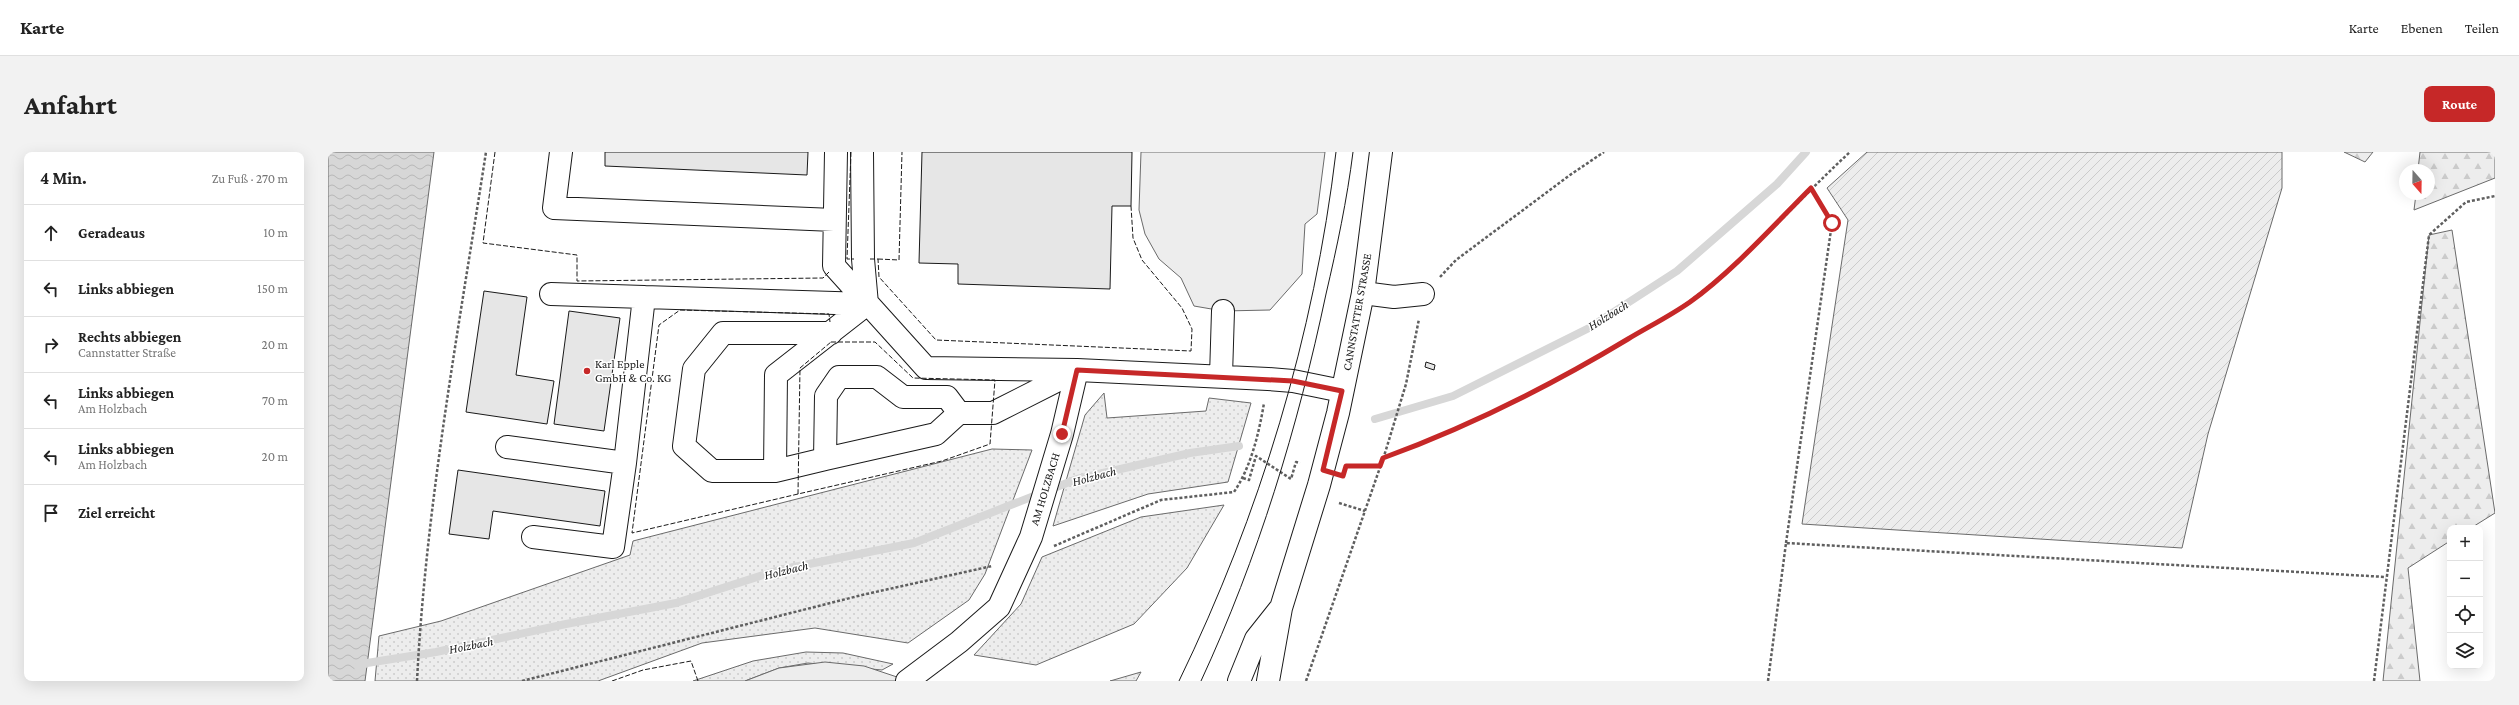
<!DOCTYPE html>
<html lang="de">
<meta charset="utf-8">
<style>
:root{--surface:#fff;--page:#f2f2f2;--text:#222;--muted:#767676;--line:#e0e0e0;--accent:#c62828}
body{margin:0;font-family:"Crimson Pro",serif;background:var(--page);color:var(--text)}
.controls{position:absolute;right:12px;bottom:12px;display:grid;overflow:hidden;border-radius:8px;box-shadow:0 4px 16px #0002}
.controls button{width:36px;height:36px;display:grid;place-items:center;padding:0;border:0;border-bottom:1px solid var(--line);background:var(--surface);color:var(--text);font:20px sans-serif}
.compass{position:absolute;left:2071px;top:12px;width:36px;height:36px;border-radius:50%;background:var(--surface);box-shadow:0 4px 16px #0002;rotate:160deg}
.stop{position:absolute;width:12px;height:12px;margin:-9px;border:3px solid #c62828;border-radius:50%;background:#fff}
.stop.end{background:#c62828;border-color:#fff;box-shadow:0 1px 4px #0008}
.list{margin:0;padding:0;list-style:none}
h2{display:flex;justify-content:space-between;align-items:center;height:52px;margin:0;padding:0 16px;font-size:17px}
h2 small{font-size:13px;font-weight:400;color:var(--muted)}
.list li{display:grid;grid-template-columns:26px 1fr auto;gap:12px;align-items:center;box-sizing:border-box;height:56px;padding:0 16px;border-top:1px solid var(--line)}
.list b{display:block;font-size:15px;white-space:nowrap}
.list p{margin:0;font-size:13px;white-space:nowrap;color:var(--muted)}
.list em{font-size:13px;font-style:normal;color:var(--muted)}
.icon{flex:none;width:22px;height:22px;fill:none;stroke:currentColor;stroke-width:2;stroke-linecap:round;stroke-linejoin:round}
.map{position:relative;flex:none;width:2167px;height:529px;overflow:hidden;border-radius:8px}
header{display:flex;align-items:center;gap:24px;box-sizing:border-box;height:56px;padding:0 20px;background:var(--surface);border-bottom:1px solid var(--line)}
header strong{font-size:19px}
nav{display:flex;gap:22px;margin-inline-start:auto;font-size:14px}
.intro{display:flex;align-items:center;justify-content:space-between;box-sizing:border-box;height:96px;padding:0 24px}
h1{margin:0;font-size:28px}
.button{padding:10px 18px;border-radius:8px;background:var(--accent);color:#fff;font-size:14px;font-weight:700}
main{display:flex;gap:24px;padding:0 24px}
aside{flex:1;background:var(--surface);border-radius:8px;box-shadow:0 4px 16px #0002}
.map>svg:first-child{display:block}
</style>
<header>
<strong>Karte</strong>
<nav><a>Karte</a><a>Ebenen</a><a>Teilen</a></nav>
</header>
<div class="intro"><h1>Anfahrt</h1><a class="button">Route</a></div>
<main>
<aside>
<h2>4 Min.<small>Zu Fuß · 270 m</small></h2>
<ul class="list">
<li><svg class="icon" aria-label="ahead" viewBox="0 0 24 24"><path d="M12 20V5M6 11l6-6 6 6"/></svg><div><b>Geradeaus</b></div><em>10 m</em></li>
<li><svg class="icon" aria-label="left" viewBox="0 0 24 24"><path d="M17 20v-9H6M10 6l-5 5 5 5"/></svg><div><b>Links abbiegen</b></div><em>150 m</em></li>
<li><svg class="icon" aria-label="right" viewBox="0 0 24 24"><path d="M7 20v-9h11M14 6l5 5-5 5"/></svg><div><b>Rechts abbiegen</b><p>Cannstatter Straße</p></div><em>20 m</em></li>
<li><svg class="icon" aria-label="left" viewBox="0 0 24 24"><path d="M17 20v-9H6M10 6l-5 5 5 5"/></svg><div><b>Links abbiegen</b><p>Am Holzbach</p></div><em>70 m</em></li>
<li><svg class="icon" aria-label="left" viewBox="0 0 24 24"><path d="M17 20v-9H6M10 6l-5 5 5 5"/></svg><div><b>Links abbiegen</b><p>Am Holzbach</p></div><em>20 m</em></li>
<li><svg class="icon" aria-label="arrive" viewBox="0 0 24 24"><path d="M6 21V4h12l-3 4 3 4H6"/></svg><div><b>Ziel erreicht</b></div></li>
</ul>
</aside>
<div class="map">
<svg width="2167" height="529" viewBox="0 0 2167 529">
<defs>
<pattern id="grass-dots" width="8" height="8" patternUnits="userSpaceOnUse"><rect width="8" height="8" fill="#ededed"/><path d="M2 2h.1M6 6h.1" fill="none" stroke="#cbcbcb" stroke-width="1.8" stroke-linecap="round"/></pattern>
<pattern id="forest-firs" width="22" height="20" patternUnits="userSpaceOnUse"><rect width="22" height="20" fill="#ededed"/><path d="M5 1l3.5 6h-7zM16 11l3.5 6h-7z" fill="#cbcbcb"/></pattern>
<pattern id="garden-furrows" width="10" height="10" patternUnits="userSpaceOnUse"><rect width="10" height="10" fill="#ededed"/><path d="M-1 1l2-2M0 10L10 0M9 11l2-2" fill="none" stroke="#cbcbcb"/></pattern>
<pattern id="water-waves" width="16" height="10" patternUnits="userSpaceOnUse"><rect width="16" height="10" fill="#d7d7d7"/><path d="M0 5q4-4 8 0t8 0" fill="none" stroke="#b8b8b8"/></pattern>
</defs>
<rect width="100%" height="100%" fill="#fff"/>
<path fill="url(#grass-dots)" stroke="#6a6a6a" d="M776 241 779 266 878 259 881 246 923 251 900 330 820 342 725 374 757 263Z
M664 297 704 298 657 422 641 448 580 491 487 476 374 491 270 529H47L51 484 113 469 302 403 305 389Z
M896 353 859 416 806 472 708 513 646 503 693 452 714 405 813 365Z
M478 500 515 501 565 512 554 518 480 511 451 516 417 529H365L425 509Z
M813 520 808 529H782Z"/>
<path fill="url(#forest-firs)" stroke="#6a6a6a" d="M2016 0H2045L2037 10Z
M2092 0H2167V26L2086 58 2088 42H2101V18H2090Z
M2124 78 2167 361 2143 376H2122V389L2080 416 2092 529H2055L2101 83Z"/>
<path fill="url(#garden-furrows)" stroke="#6a6a6a" d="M1539 0H1954V36L1880 282 1854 396 1474 372 1520 68 1499 36Z"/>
<path fill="#ededed" stroke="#6a6a6a" d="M813 0H997L989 62 977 72 974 122 942 158 895 159 866 154 853 126 831 107 817 82 811 58Z
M497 510 536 514 581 529H417L451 516Z"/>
<path fill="url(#water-waves)" stroke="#6a6a6a" d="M0 0H106L37 529H0Z"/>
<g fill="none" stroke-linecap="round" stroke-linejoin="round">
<path stroke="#d7d7d7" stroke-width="8" d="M1047 267 1125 244 1261 176 1349 119 1449 32 1478 0
M30 515 39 511 108 500 238 472 348 451 451 418 586 391 749 327 862 301 911 294"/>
</g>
<path fill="#e6e6e6" stroke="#1a1a1a" d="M277 0H480L479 23 277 14Z
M594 0H804L803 54H784L782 137 630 132V112L591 111Z
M156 139 199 145 188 223 226 229 219 272 138 260Z
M241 159 292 166 276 279 226 272Z
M1098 210 1107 213 1106 218 1097 215Z
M130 318 277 339 272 374 165 359 161 387 121 382Z"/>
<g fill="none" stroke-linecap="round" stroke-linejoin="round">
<g stroke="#1a1a1a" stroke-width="24">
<path id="minor" d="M233 0 226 56 506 68
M508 0 506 114 598 216 749 218 940 227 965 229 1014 239
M1035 141 1066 145 1095 142
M223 142 316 145
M503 181H395L366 217 356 294 384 319H447L448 223 539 152
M893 224 895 159
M631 261 608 282 497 307 498 244 511 225H549L575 245H619L631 261H665L746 220
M179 295 297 311 316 145 539 152 535 107 534 0
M447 319 497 307
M205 385 285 395 297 311
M579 529 631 490 671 455 703 385 734 282 749 218"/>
</g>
<g stroke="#1a1a1a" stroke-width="24">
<path id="major" d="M911 529 928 487 951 458
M940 529 953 456 991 333 1010 261 1035 141 1053 0"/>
</g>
<path stroke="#5f5f5f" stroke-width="2.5" stroke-dasharray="3 2" stroke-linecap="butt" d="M1112 125 1128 108 1242 23 1276 0
M1055 306C1140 275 1220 235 1298 188 1319 176 1342 164 1362 149 1420 106 1469 49 1522 0
M1020 314H1052
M915 326 921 328 928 304 963 327 968 310 972 311
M1011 351 1037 359
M1458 391 1504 71 1483 36
M726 394 833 348 906 340C923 315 931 281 936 251
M89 529C98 352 131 175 158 0
M194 529 534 443 664 414
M978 529 1057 301 1078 232 1091 167
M1440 529 1458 391 2058 425
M2046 529 2101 83 2138 50 2167 44"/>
<use href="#minor" stroke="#fff" stroke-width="22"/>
<use href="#major" stroke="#fff" stroke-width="22"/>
<path stroke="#1a1a1a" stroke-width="1" d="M851 529C932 362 986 184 1008 0
M873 529C930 406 970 275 998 142 1009 95 1019 48 1025 0"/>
<path stroke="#1a1a1a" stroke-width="1" stroke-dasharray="5 2" stroke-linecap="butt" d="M167 0 155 91 249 103V129L495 126 501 120
M523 0 519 107H526
M542 107H550L551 125 608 188 863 199 864 177 854 156 814 108 805 86 803 54
M550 107 571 108 574 0
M503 190H547L585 226 667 228 662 292 614 309 470 342 472 216Z
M470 342 304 381 331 173 352 158 501 162 502 170
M284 529 315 518 363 509 370 529"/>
</g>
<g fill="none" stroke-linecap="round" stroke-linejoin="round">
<path stroke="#c62828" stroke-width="5" d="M734 282 749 218 965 229 1014 239 995 318 1015 324 1018 314H1052L1055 306C1140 275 1222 234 1300 187 1320 175 1342 164 1362 150 1404 120 1446 73 1483 36L1504 71"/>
</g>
<circle fill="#c62828" stroke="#fff" stroke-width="1.5" cx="259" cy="219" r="4"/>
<g text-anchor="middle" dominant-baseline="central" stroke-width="3" stroke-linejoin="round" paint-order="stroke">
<g font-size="12" fill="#1a1a1a" stroke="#fff">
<text transform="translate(1029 160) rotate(-80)">CANNSTATTER STRASSE</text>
<text transform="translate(717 337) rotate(-73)">AM HOLZBACH</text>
</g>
<g font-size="12" fill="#1a1a1a" stroke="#fff" text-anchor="start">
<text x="267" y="212">Karl Epple<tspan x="267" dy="14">GmbH &amp; Co. KG</tspan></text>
</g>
<g font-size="13" font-style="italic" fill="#1a1a1a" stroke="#fff">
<text transform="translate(1280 163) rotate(-32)">Holzbach</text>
<text transform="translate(766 324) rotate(-15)">Holzbach</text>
<text transform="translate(458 418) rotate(-14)">Holzbach</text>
<text transform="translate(143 493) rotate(-11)">Holzbach</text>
</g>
</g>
</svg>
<div class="controls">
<button>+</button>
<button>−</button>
<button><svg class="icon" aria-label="locate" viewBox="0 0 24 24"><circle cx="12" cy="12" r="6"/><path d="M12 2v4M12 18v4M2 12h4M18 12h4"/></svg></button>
<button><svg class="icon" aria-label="layers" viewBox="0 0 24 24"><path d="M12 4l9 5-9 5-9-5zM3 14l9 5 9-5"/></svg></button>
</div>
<svg class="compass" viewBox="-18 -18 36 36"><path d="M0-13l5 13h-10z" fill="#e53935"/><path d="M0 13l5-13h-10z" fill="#767676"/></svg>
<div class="stop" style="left:1504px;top:71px"></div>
<div class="stop end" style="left:734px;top:282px"></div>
</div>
</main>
